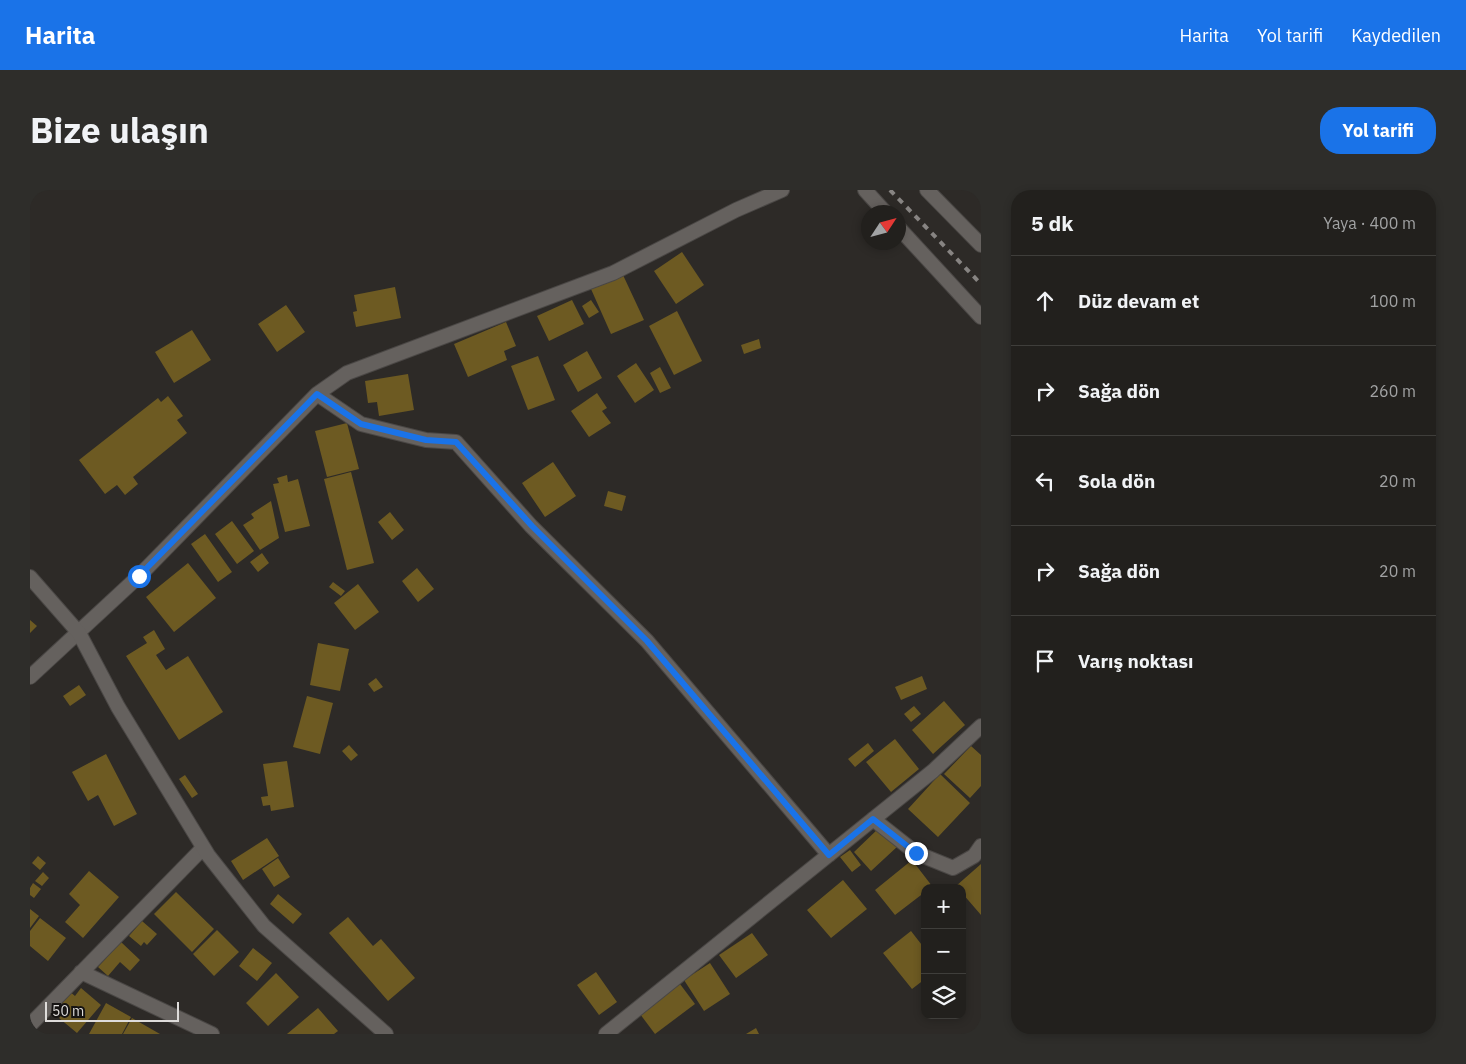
<!DOCTYPE html>
<html lang="tr">
<meta charset="utf-8">
<style>
:root{--surface:#22201d;--page:#2e2d2a;--text:#f1f3f6;--muted:#a2a3a4;--line:#3f3e3b;--accent:#1a73e8}
body{margin:0;font-family:"IBM Plex Sans",sans-serif;background:var(--page);color:var(--text)}
.controls{position:absolute;right:15px;bottom:15px;display:grid;overflow:hidden;border-radius:10px;box-shadow:0 2px 8px #0003}
.controls button{width:45px;height:45px;display:grid;place-items:center;padding:0;border:0;border-bottom:1px solid var(--line);background:var(--surface);color:var(--text);font:25px sans-serif}
.compass{position:absolute;left:831px;top:15px;width:45px;height:45px;border-radius:50%;background:var(--surface);box-shadow:0 2px 8px #0003;rotate:54deg}
.scale{position:absolute;left:15px;bottom:12px;width:134px;box-sizing:border-box;padding-left:5px;border:2px solid #dedcda;border-top:0;font-size:14px;line-height:18px;white-space:nowrap;color:#dedcda;-webkit-text-stroke:4px #151312;paint-order:stroke}
.stop{position:absolute;width:15px;height:15px;margin:-11px;border:4px solid #1a73e8;border-radius:50%;background:#fff}
.stop.end{background:#1a73e8;border-color:#fff;box-shadow:0 1px 5px #0008}
.list{margin:0;padding:0;list-style:none}
h2{display:flex;justify-content:space-between;align-items:center;height:65px;margin:0;padding:0 20px;font-size:21px}
h2 small{font-size:16px;font-weight:400;color:var(--muted)}
.list li{display:grid;grid-template-columns:32px 1fr auto;gap:15px;align-items:center;box-sizing:border-box;height:90px;padding:0 20px;border-top:1px solid var(--line)}
.list b{display:block;font-size:19px;white-space:nowrap}
.list em{font-size:16px;font-style:normal;color:var(--muted)}
.icon{flex:none;width:28px;height:28px;fill:none;stroke:currentColor;stroke-width:2;stroke-linecap:round;stroke-linejoin:round}
.map{position:relative;flex:none;width:951px;height:844px;overflow:hidden;border-radius:20px}
header{display:flex;align-items:center;gap:30px;box-sizing:border-box;height:70px;padding:0 25px;background:var(--accent);color:#fff}
header strong{font-size:24px}
nav{display:flex;gap:28px;margin-inline-start:auto;font-size:18px}
.intro{display:flex;align-items:center;justify-content:space-between;box-sizing:border-box;height:120px;padding:0 30px}
h1{margin:0;font-size:35px}
.button{padding:12px 22px;border-radius:20px;background:var(--accent);color:#fff;font-size:18px;font-weight:700}
main{display:flex;gap:30px;padding:0 30px}
aside{flex:1;background:var(--surface);border-radius:20px;box-shadow:0 2px 8px #0003}
.map>svg:first-child{display:block}
</style>
<header>
<strong>Harita</strong>
<nav><a>Harita</a><a>Yol tarifi</a><a>Kaydedilen</a></nav>
</header>
<div class="intro"><h1>Bize ulaşın</h1><a class="button">Yol tarifi</a></div>
<main>
<div class="map">
<svg width="951" height="844" viewBox="0 0 951 844">
<rect width="100%" height="100%" fill="#2d2a27"/>
<path fill="#6d5a22" d="M652 62 674 95 646 114 624 81Z
M593 85 614 130 581 144 561 99Z
M365 97 371 128 326 137 323 122 327 121 324 105Z
M542 110 554 134 519 151 507 126Z
M561 110 569 122 559 128 552 116Z
M256 115 275 142 247 162 228 134Z
M647 121 672 171 644 185 619 136Z
M476 132 486 156 474 161 477 170 438 187 424 154Z
M162 140 181 170 144 193 125 162Z
M729 149 731 158 714 164 711 155Z
M557 161 572 188 548 202 533 175Z
M508 166 525 210 498 220 481 176Z
M606 173 624 200 605 213 587 186Z
M630 177 641 198 630 203 620 183Z
M378 184 384 220 349 226 347 212 338 213 335 191Z
M567 203 577 218 572 221 581 233 559 247 541 221Z
M138 206 153 226 147 230 157 243 103 287 108 294 95 305 87 295 75 304 49 270 128 208 131 212Z
M317 233 329 279 297 287 285 241Z
M523 272 546 306 515 327 492 293Z
M321 282 344 373 317 380 294 289Z
M257 285 258 292 268 289 280 336 255 342 243 294 249 293 247 288Z
M578 301 596 306 592 321 574 316Z
M241 311 249 348 230 360 213 335 224 328 221 324Z
M360 322 374 340 362 350 348 332Z
M202 331 224 361 207 374 185 344Z
M175 344 202 382 188 392 161 354Z
M232 363 239 373 228 382 220 372Z
M158 373 186 408 144 442 116 407Z
M387 378 404 399 388 412 372 391Z
M303 392 315 401 311 406 299 397Z
M328 394 349 422 325 440 304 413Z
M0 430 7 436 0 443Z
M124 440 135 459 126 465 136 480 158 466 193 522 149 550 96 466 117 453 113 447Z
M288 453 319 459 310 501 280 495Z
M892 486 897 499 871 510 865 497Z
M346 488 353 497 344 502 338 494Z
M49 495 56 505 40 516 33 506Z
M277 506 303 513 290 564 263 557Z
M914 511 935 535 903 564 882 540Z
M884 516 891 524 881 532 874 524Z
M865 549 889 579 861 602 836 572Z
M838 553 844 561 825 577 818 569Z
M319 555 328 565 321 571 312 561Z
M941 556 951 565V596L940 608 914 584Z
M76 564 107 624 84 636 68 605 58 611 42 582Z
M257 571 264 617 241 621 240 615 233 616 231 607 238 606 233 574Z
M910 584 940 613 908 647 878 619Z
M155 585 168 604 162 608 149 589Z
M850 637 868 656 841 681 824 662Z
M237 648 249 666 213 690 201 671Z
M820 660 831 675 822 682 810 667Z
M8 666 16 673 10 680 2 673Z
M248 668 260 687 244 697 232 679Z
M882 670 902 696 895 698V702L865 725 845 700Z
M951 674V725L932 703V698L926 696Z
M59 681 89 707 53 748 35 732 50 715 39 704Z
M13 682 19 688 12 696 5 691Z
M813 690 837 719 801 748 777 720Z
M3 693 11 699 4 708 0 705V698Z
M146 702 184 739 162 762 124 724Z
M248 704 272 724 263 734 240 714Z
M0 719 9 726 0 738Z
M318 727 343 756 351 749 385 788 358 811 299 743Z
M10 728 36 748 18 771 0 756V741Z
M112 731 127 744 117 755 114 752 111 756 99 746Z
M187 740 209 762 184 786 163 764Z
M881 741 895 759V789L882 799 853 763Z
M722 743 738 765 706 788 689 765Z
M91 752 110 770 100 781 90 772 78 786 68 777Z
M223 758 242 773 227 791 209 776Z
M680 773 700 804 674 821 654 790Z
M566 782 587 812 569 825 547 795Z
M246 783 269 807 238 836 216 813Z
M650 794 665 814 625 844 610 824Z
M51 798 71 815 47 843 29 828 37 819 29 812 39 801 45 806Z
M76 813 101 827 92 844H59Z
M288 818 308 841 304 844H257Z
M102 828 130 844H93Z
M726 838 729 844H716Z"/>
<g fill="none" stroke-linecap="round" stroke-linejoin="round">
<g stroke="#4a4745" stroke-width="16">
<path id="minor" d="M835 0 855 22
M897 0 951 55
M868 37 951 127
M287 204 331 234 396 250 426 252 501 336 617 451 799 665
M0 487 109 386 287 204 317 183 583 83 706 20 752 0
M843 629 886 663 923 678 944 666 951 656
M51 782 182 844
M0 835 173 658
M576 844 903 581 951 536"/>
</g>
<g stroke="#4a4745" stroke-width="16">
<path id="tertiary" d="M0 387 49 443 88 517 178 665 234 736 356 844"/>
</g>
<use href="#minor" stroke="#65615e" stroke-width="14"/>
<use href="#tertiary" stroke="#65615e" stroke-width="14"/>
<path stroke="#878482" stroke-width="4" stroke-dasharray="6 6" stroke-linecap="butt" d="M860 0 951 94"/>
</g>
<g fill="none" stroke-linecap="round" stroke-linejoin="round">
<path stroke="#1a73e8" stroke-width="6" d="M109 386 287 204 331 234 396 250 426 252 502 336 617 451 799 665 843 629 886 663"/>
</g>
</svg>
<div class="controls">
<button>+</button>
<button>−</button>
<button><svg class="icon" aria-label="layers" viewBox="0 0 24 24"><path d="M12 4l9 5-9 5-9-5zM3 14l9 5 9-5"/></svg></button>
</div>
<svg class="compass" viewBox="-18 -18 36 36"><path d="M0-13l5 13h-10z" fill="#e53935"/><path d="M0 13l5-13h-10z" fill="#a2a3a4"/></svg>
<div class="scale">50 m</div>
<div class="stop" style="left:109px;top:386px"></div>
<div class="stop end" style="left:886px;top:663px"></div>
</div>
<aside>
<h2>5 dk<small>Yaya · 400 m</small></h2>
<ul class="list">
<li><svg class="icon" aria-label="ahead" viewBox="0 0 24 24"><path d="M12 20V5M6 11l6-6 6 6"/></svg><div><b>Düz devam et</b></div><em>100 m</em></li>
<li><svg class="icon" aria-label="right" viewBox="0 0 24 24"><path d="M7 20v-9h11M14 6l5 5-5 5"/></svg><div><b>Sağa dön</b></div><em>260 m</em></li>
<li><svg class="icon" aria-label="left" viewBox="0 0 24 24"><path d="M17 20v-9H6M10 6l-5 5 5 5"/></svg><div><b>Sola dön</b></div><em>20 m</em></li>
<li><svg class="icon" aria-label="right" viewBox="0 0 24 24"><path d="M7 20v-9h11M14 6l5 5-5 5"/></svg><div><b>Sağa dön</b></div><em>20 m</em></li>
<li><svg class="icon" aria-label="arrive" viewBox="0 0 24 24"><path d="M6 21V4h12l-3 4 3 4H6"/></svg><div><b>Varış noktası</b></div></li>
</ul>
</aside>
</main>
